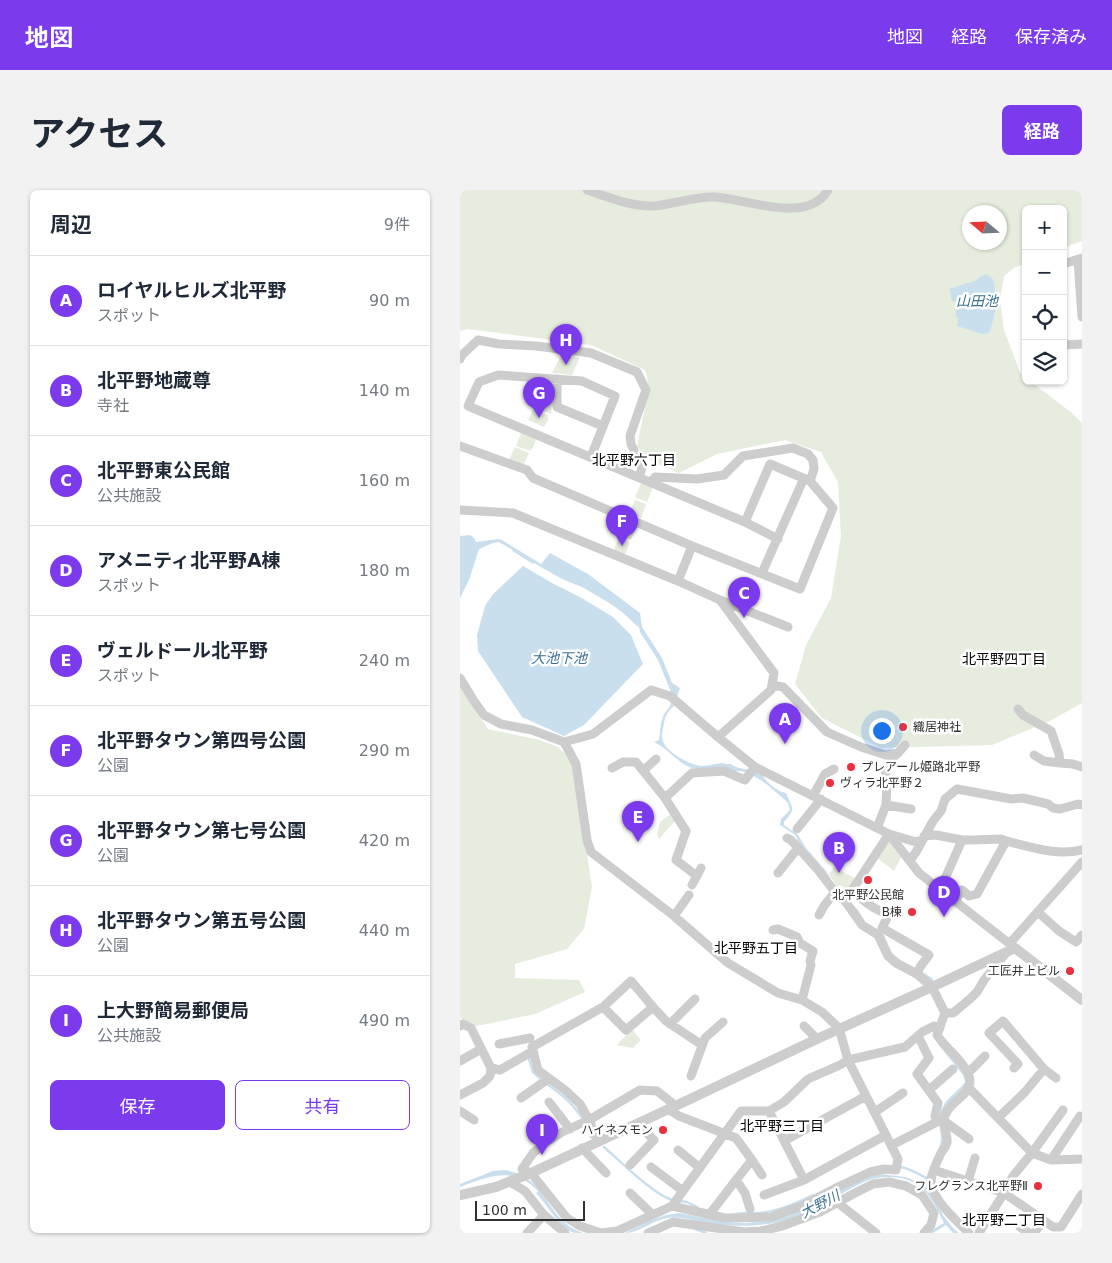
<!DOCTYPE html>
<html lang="ja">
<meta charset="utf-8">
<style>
:root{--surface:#fff;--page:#f2f2f3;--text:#1f2937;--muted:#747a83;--line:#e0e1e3;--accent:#7c3aed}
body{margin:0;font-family:"DejaVu Sans","Noto Sans JP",sans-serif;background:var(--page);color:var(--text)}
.controls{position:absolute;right:15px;top:15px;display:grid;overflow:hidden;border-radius:8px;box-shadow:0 1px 4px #0004}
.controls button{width:45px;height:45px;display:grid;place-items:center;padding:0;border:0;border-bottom:1px solid var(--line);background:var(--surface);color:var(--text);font:25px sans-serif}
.compass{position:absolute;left:502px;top:15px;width:45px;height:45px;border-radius:50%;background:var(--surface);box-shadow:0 1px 4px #0004;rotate:289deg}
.scale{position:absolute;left:15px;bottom:12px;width:110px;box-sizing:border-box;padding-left:5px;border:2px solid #303030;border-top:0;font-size:14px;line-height:18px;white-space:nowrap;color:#303030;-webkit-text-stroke:4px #fff;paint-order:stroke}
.you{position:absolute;left:421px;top:540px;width:18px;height:18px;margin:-12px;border:4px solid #fff;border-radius:50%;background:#1a73e8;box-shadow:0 0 0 8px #1a73e833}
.badge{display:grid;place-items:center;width:32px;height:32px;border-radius:50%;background:var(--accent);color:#fff;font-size:16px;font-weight:700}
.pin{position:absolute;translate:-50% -41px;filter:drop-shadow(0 1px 2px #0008)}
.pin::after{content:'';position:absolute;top:26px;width:18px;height:15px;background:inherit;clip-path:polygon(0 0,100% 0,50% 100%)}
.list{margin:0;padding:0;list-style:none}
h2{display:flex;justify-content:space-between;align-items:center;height:65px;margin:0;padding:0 20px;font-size:21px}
h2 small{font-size:16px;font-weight:400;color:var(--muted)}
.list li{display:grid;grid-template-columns:32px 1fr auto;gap:15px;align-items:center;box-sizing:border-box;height:90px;padding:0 20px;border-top:1px solid var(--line)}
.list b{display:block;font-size:19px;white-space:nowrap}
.list p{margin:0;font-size:16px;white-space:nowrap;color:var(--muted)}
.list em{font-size:16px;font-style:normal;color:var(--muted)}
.actions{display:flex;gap:10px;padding:15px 20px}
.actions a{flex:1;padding:11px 0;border:1px solid var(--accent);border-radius:8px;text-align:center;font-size:18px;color:var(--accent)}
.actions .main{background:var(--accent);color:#fff}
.icon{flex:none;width:28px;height:28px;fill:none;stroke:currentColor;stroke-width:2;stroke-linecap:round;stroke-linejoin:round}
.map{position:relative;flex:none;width:622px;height:1043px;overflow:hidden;border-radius:8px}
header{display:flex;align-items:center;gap:30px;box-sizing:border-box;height:70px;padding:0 25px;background:var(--accent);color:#fff}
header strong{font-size:24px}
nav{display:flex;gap:28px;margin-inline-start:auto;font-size:18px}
.intro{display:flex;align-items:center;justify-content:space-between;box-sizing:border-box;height:120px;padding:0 30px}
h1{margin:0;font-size:35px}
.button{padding:12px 22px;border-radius:8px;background:var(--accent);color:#fff;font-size:18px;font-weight:700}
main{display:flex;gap:30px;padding:0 30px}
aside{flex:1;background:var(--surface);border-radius:8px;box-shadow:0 1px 4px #0004}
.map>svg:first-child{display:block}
</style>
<header>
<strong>地図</strong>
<nav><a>地図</a><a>経路</a><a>保存済み</a></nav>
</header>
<div class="intro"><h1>アクセス</h1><a class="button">経路</a></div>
<main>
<aside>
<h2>周辺<small>9件</small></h2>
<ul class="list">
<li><span class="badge">A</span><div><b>ロイヤルヒルズ北平野</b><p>スポット</p></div><em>90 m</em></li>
<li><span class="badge">B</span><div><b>北平野地蔵尊</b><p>寺社</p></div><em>140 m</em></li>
<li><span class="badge">C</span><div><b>北平野東公民館</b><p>公共施設</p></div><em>160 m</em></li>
<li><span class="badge">D</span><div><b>アメニティ北平野A棟</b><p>スポット</p></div><em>180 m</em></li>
<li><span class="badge">E</span><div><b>ヴェルドール北平野</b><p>スポット</p></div><em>240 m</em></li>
<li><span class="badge">F</span><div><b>北平野タウン第四号公園</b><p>公園</p></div><em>290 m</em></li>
<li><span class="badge">G</span><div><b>北平野タウン第七号公園</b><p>公園</p></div><em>420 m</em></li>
<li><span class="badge">H</span><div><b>北平野タウン第五号公園</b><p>公園</p></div><em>440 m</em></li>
<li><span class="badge">I</span><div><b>上大野簡易郵便局</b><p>公共施設</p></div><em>490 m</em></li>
</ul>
<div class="actions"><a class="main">保存</a><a>共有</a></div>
</aside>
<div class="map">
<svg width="622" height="1043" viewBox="0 0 622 1043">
<rect width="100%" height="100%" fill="#fff"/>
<path fill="#e6edde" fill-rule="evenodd" d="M0 0H622V51L603 58V19H566V73L554 78 544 86 540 110 544 140 561 185 566 188V191H570L612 223 622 233V513L590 531 532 555 421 558 362 528 335 494 346 455 371 408 381 346 378 292 361 262 325 250 257 264 219 283 193 272 177 257 189 196 185 180 131 155 8 139 0 141ZM510 22H540V52H510Z
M101 166 120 167 112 185 92 183Z
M87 192 93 193 96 197 91 224 79 219V212L77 211Z
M73 220 88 225V230L84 237 68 230Z
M61 243 76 249 74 256 70 261 56 256Z
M55 257 69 263 63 276 49 270Z
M181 293 193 297 187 312 175 307Z
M175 310 186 314 181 328 170 323Z
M166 331 177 336 171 350 160 346Z
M159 347 170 352 165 365 154 360Z
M0 497 28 539 80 550 98 557 113 571 132 697 124 739 107 759 55 774V788L119 790 125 802 75 824 7 838 0 827Z
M211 624 215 631 199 649 197 644 200 632Z
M430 652 442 666 434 681 417 668 424 655Z
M374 677 396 689 390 697 386 699 380 695 377 697 369 684Z
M172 839 181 850 173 858 157 855Z"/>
<path fill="#cadfed" d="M526 84 533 89C538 108 536 125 529 143L523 144 497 136 498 129C494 125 496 121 497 117L495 111H492L491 108V102L489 99 517 90 518 88Z
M10 345 14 348 16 352 38 349 42 350 81 374 90 363 128 384 180 423 182 437 202 468 212 493 220 498 214 516C206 522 204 530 203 540 202 543 201 547 203 551 206 562 230 575 241 576 249 576 257 573 264 573L265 574H271C277 580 292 578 301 584 305 587 302 586 306 590 310 595 319 602 326 603 333 620 336 618 324 632V635L338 645 346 658 366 681 374 695 398 720 406 733 415 738 424 745 432 763 442 771 463 782 472 788 489 821 481 846 505 882 507 895 487 916 484 952 469 986 474 1007 483 1025 492 1037 499 1043H493L486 1035 473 1043H467L484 1033C478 1022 473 1010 464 1000 450 985 422 984 404 992 397 995 390 999 383 1003 361 1015 339 1029 314 1033 290 1037 268 1036 245 1033 232 1031 221 1026 208 1028 192 1030 180 1043 165 1043L189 1031 206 1025 219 1023 266 1032 286 1033 306 1031 328 1026 354 1015 369 1006 410 986 421 984 445 987 463 994C468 983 480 960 481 949 481 937 476 930 482 918 486 908 499 901 505 892L503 885 477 853 484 817 450 779 425 758 402 734 344 661 335 645 320 635 321 629 330 620 328 613 325 610C312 599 296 583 279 581 264 579 245 583 229 577 216 571 207 558 194 552L199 550 201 533 204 524 210 516 214 504 211 502 198 470 180 442 179 437 176 435 162 422 151 414 122 397 102 389 74 373 73 374 54 362 51 359 39 352 33 353 19 359 9 390 0 408V346Z
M63 376 92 393 120 407 153 427 171 445 183 474 124 535 104 546 62 527 18 461 17 445 25 416 33 404Z
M44 980C58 982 73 990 81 1002 90 1015 99 1030 112 1038 116 1040 120 1042 123 1043 121 1043 118 1043 115 1043 101 1040 86 1013 76 1003L78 1001C53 975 28 987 0 997V994L33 981Z"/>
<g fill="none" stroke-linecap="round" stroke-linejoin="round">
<path stroke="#cadfed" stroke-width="2.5" d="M68 866 73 882 82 890
M87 894C103 905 112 913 123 929
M126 934 131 947
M144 957C159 970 195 1006 213 1010
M440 977C449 978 459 984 468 989
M219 1011 227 1012 237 1017
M276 1024C285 1023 292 1023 300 1023 318 1021 337 1013 353 1005
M235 1039 246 1043"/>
<path stroke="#cdcdcd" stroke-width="9" d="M127 0C149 7 171 17 194 16 215 14 235 6 255 7 286 9 348 35 368 0
M618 70 622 127
M603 74 622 68
M603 155 622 154
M0 169 2 165 18 150 39 154 76 156 131 163 177 182 186 200 170 246 171 254 182 278 179 287
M97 189V217L143 236
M0 256 67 280 73 288 232 356 340 399 373 318 350 291 310 274 285 332
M131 267 155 206 122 191 38 185 19 192 8 216 285 332 318 349
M191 292 195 287 237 289 264 285 283 266 333 258 348 264 353 270 354 279 350 291
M0 320 53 323 218 391 260 410 314 483 311 500 258 547
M302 383 344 288
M218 391 232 356
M260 410 328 437
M0 488 14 511 24 525 41 534 72 540 104 552 133 544 191 500 210 506 258 547 295 577 429 644 459 683 555 758
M312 495 323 497 367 542 401 557 426 565 438 563 445 555
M558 519 563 525 591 541 599 564 600 573 613 574 622 577
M104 552 116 574 127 650 131 662 214 726 268 773 318 803 342 810 362 822 379 838 388 870 438 969 436 980 424 979 410 982 378 997 342 1016 311 1027 265 1028 212 1016 157 1041 141 1043 120 1036 107 1028 71 983 62 979 73 963 88 951 104 941 129 930 180 900 197 901 216 916
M574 565 584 571 600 573
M152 578 163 572H176L205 608 226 641 216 670 237 686
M183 581 196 569
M353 606 365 584 374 579
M205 608 232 583 264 581 285 590 295 577
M426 615 451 619
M417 638 426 615 427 591 425 580 430 570 438 563
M337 639 361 609
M464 646 476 645 502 650H511L541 649 546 651
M327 648 331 650 359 681 375 702 385 711 402 735 418 745 428 766 436 773 457 784 472 797 485 823 477 845C485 858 509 875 510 891 510 904 494 910 488 920 478 934 489 942 487 953 486 957 483 960 481 963 478 970 474 977 472 985 466 1005 496 1030 509 1043
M450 670 456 662 473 631 481 621 485 609 497 599 551 609 563 608 588 614 593 618 600 619 618 614 622 615
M318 683 338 658
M232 695 241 678
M480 700 502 650
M392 701C402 709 419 725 432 723
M385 711 429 644 456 652 462 650
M495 711 502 700 509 706 517 704 546 651C571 657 596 666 622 660
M578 722 599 741 616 752 622 745
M429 724 422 738 469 765 460 777 457 784
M359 725 364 716 375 702
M214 726 229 705
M313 740 318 739 337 747 340 753 353 761 350 771 351 775 342 810
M550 753 622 672
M193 817 206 831 242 855
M485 823H493L510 809 517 802 524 790 546 763
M210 834 235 809
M0 836 3 834 11 838 31 878 30 886 23 893 0 905
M344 836 357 849
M39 854 70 848
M0 871 21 859
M31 878 40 880 73 861
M554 878 558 874 529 843 543 831 584 879 596 888
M508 883 525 866
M231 886 245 848 263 832
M509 898 572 963 591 970 622 969
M469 900 493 879
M61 908 88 889
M89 912 110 939
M208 919 219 926 276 948 292 970 276 990 285 1003 290 1019
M0 921 14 930
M309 921 344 990 426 945
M415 922 443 903
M538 928 565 902 584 879
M484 931 509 949
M324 951 406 906
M138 952 129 930 120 914 105 900 78 880 72 857 143 817 171 791 193 817 166 840 143 817
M432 955 477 932 475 926 478 913 457 884 469 868 458 846
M122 958 146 983
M218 960 240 978
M292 970 302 985
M591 970 620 926
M170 975 194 950 177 934
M191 977 223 1001
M474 980 544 1003 553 986 572 963 603 920
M508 991 515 968
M50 992 65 1001 84 1025 105 1043
M170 1003 193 1025
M304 1005 344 990
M378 1013 416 1043
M212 1016 281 921H309L324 912 348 889 380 875 388 870 445 857 462 842 474 836 480 838
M249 1025 276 990
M560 1037 569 1043
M67 1043 84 1025
M188 1043 213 1032 284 1042 301 1041 322 1036 360 1022 395 1003 413 994 429 992 446 996 462 1005 474 1023 471 1035 464 1043
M519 1043 544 1003 593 1037H601L622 1004
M574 1043 583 1031"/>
<path stroke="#cdcdcd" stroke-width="10" d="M0 1005 36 997 71 983 226 911 357 849 472 797 555 758 622 810"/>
</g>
<g fill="#e9313d" stroke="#fff" stroke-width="2">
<circle cx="443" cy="537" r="5"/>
<circle cx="391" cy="577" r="5"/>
<circle cx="370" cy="593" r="5"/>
<circle cx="408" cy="690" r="5"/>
<circle cx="452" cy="722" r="5"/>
<circle cx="610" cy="781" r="5"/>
<circle cx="203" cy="940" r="5"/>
<circle cx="578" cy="996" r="5"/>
</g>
<g text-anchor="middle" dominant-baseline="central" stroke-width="5" stroke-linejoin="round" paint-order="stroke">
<g font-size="12" fill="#303030" stroke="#fff" text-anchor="end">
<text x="453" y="537" text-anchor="start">織居神社</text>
<text x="401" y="577" text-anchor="start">プレアール姫路北平野</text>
<text x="380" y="593" text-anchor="start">ヴィラ北平野２</text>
<text x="408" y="705" text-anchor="middle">北平野公民館</text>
<text x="442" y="722">B棟</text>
<text x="600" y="781">工匠井上ビル</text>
<text x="193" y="940">ハイネスモン</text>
<text x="568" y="996">フレグランス北平野Ⅱ</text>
</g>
<g font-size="14" font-style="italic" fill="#3c7295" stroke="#fff">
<text x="517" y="111">山田池</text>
<text x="99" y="468">大池下池</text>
<text transform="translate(360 1014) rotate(-28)">大野川</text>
</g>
<g font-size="14" fill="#000" stroke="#fff">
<text x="174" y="270">北平野六丁目</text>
<text x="544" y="469">北平野四丁目</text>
<text x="296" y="758">北平野五丁目</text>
<text x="322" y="936">北平野三丁目</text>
<text x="544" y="1030">北平野二丁目</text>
</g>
</g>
</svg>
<div class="controls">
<button>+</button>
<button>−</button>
<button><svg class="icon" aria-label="locate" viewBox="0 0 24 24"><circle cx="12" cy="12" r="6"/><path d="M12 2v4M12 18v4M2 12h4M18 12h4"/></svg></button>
<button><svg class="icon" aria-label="layers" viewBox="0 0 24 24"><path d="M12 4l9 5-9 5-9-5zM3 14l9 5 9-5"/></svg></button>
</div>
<svg class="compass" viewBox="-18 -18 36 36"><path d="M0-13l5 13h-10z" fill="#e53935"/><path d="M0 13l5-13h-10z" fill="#747a83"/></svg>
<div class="scale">100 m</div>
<div class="you"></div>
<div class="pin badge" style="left:325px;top:554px">A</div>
<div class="pin badge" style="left:379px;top:683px">B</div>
<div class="pin badge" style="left:284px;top:428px">C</div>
<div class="pin badge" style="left:484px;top:727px">D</div>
<div class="pin badge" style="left:178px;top:652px">E</div>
<div class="pin badge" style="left:162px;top:356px">F</div>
<div class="pin badge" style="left:79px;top:228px">G</div>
<div class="pin badge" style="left:106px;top:175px">H</div>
<div class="pin badge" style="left:82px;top:965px">I</div>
</div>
</main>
